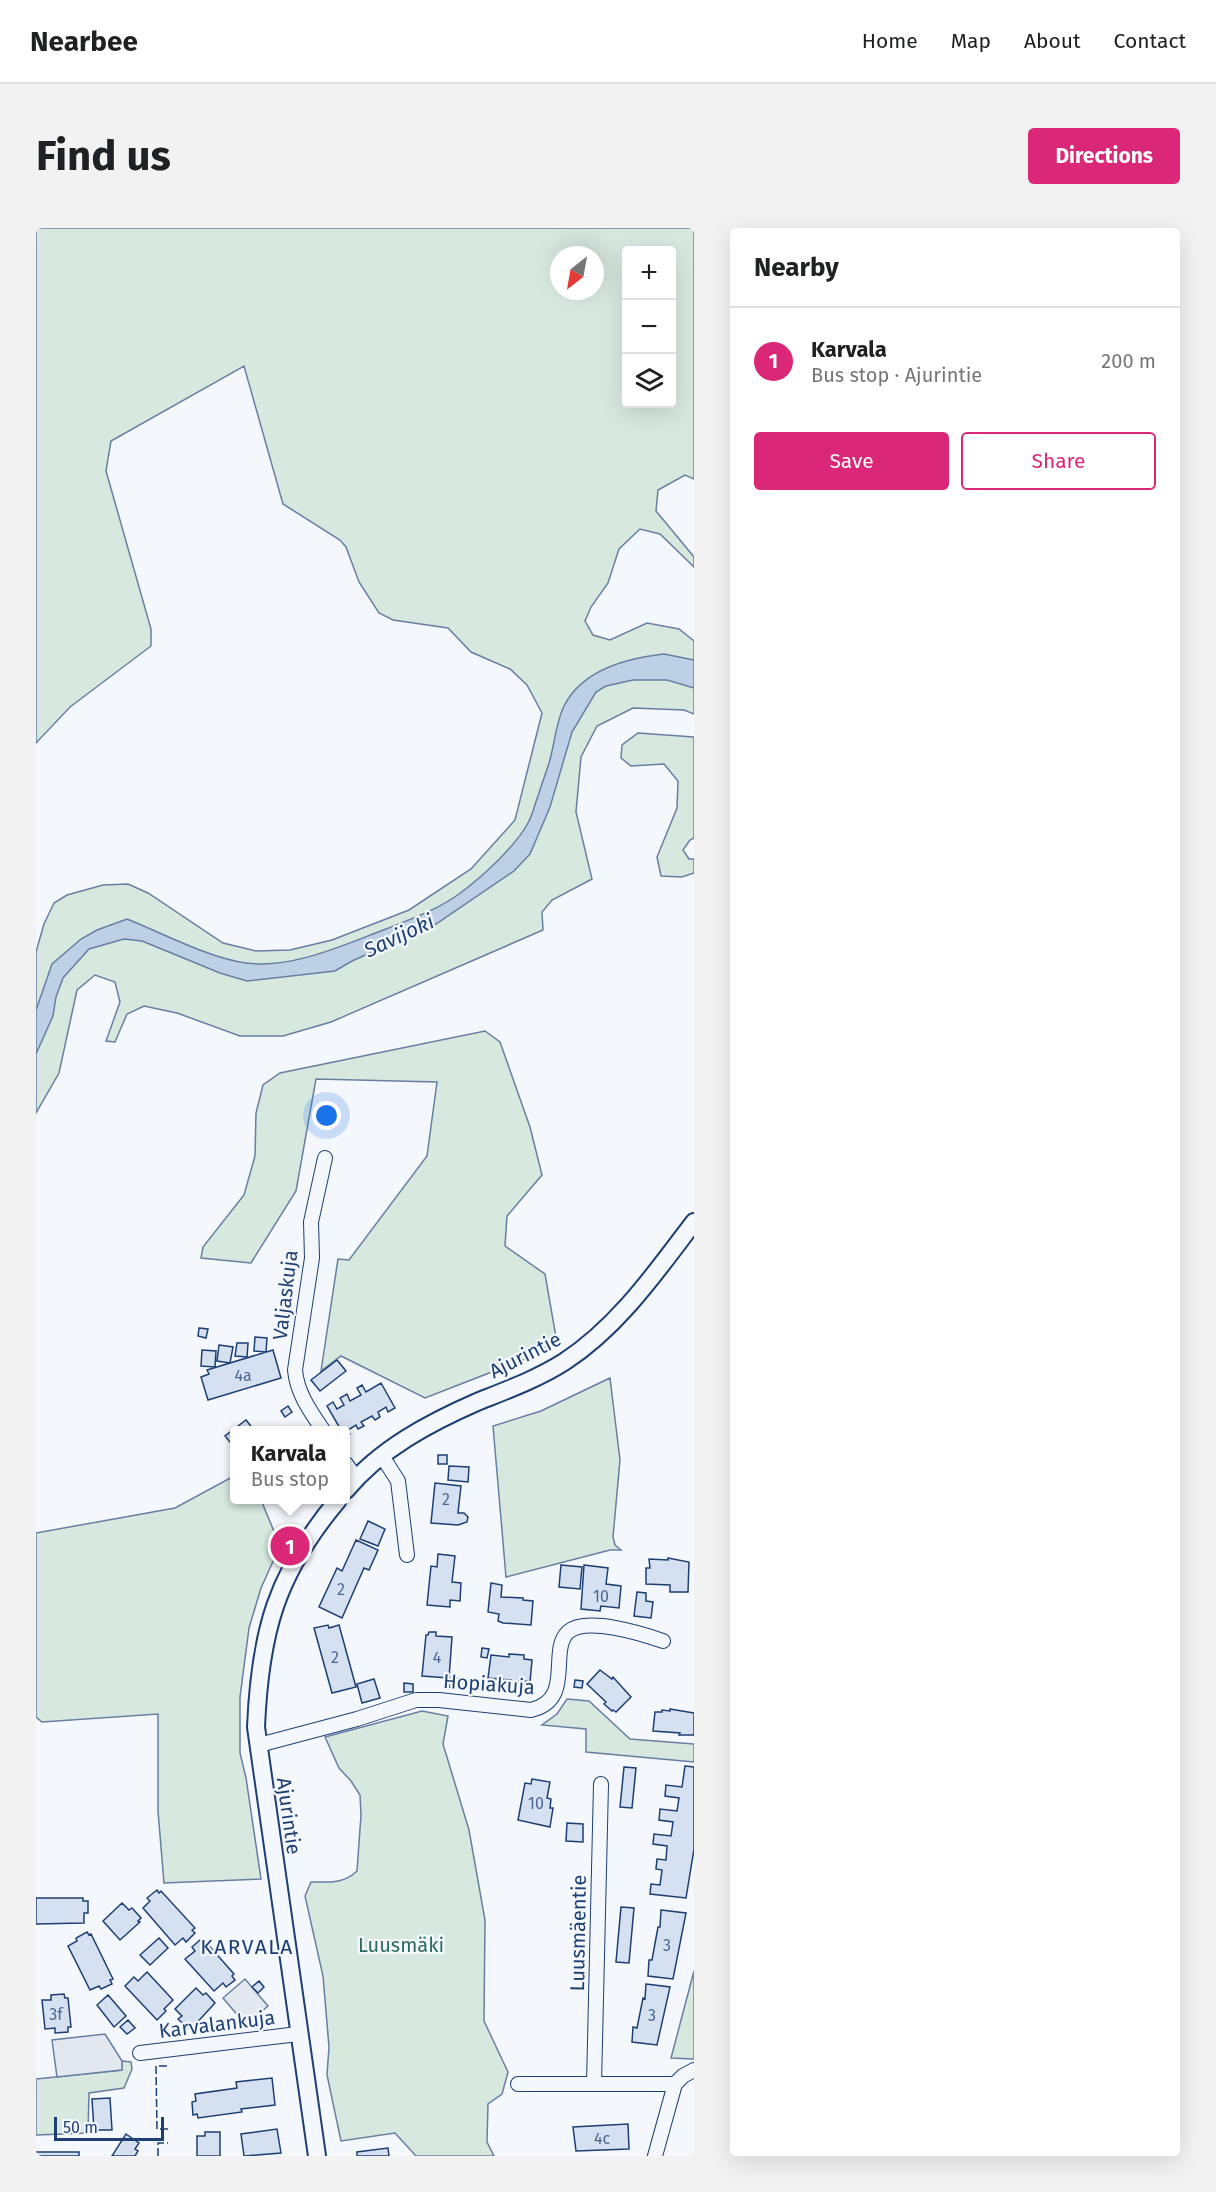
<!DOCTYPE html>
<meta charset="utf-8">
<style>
:root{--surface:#fff;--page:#f2f2f2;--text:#202124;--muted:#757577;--line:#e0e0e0;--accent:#db2777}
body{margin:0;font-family:"Fira Sans",sans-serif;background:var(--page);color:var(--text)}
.controls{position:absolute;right:18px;top:18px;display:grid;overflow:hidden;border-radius:6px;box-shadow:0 6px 24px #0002}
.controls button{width:54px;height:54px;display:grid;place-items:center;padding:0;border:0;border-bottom:2px solid var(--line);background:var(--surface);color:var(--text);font:30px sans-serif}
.compass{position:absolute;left:514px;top:18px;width:54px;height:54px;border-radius:50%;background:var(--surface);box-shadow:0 6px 24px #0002;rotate:211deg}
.scale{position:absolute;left:18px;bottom:15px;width:110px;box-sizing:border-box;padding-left:6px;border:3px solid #1d3f73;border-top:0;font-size:16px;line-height:21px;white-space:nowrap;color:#1d3f73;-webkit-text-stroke:4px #f4f7fb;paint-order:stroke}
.you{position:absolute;left:291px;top:888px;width:21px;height:21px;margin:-15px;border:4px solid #fff;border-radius:50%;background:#1a73e8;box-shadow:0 0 0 9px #1a73e833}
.badge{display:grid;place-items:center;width:39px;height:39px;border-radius:50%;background:var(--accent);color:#fff;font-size:20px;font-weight:700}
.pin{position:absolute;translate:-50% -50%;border:3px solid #fff;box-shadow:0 2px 6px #0006}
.popup{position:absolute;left:194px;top:1198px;width:120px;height:78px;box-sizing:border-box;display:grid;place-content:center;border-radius:6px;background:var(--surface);filter:drop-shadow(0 2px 4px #0005);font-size:20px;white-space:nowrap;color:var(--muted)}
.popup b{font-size:22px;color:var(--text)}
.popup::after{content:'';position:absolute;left:50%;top:100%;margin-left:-12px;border:12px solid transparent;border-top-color:var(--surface)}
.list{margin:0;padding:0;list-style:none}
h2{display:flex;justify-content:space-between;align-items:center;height:78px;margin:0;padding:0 24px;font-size:26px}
h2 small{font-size:20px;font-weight:400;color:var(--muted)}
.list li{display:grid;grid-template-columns:39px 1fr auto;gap:18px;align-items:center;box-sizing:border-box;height:108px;padding:0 24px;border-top:2px solid var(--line)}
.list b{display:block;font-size:22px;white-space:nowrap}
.list p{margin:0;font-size:20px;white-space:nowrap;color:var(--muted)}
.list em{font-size:20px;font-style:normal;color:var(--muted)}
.actions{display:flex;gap:12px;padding:18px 24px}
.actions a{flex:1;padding:14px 0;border:2px solid var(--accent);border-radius:6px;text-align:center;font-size:21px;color:var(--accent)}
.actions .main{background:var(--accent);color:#fff}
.icon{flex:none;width:33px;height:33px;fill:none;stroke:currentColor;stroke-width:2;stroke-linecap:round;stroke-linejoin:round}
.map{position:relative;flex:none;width:658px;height:1928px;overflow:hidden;border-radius:6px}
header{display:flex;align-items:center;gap:36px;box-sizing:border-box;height:84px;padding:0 30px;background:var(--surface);border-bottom:2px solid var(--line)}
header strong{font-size:28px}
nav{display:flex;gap:33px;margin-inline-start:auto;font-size:21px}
.intro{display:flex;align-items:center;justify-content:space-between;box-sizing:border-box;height:144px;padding:0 36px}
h1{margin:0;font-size:42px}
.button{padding:15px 27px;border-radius:6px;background:var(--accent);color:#fff;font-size:21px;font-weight:700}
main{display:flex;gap:36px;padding:0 36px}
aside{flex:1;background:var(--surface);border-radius:6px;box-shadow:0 6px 24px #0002}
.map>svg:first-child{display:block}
</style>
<header>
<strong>Nearbee</strong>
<nav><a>Home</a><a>Map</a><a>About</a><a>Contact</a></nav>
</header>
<div class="intro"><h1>Find us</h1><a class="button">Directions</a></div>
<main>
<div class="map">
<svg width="658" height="1928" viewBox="0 0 658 1928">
<rect width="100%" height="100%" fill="#f4f7fb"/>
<path fill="#d7e8df" stroke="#687fa3" stroke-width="1.5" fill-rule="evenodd" d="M0 0H658V251L649 247 622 262 620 283 658 329V339L624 306 604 301 583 321 572 355 555 379 549 393 557 407 574 412 611 395 643 401 658 413V486L648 482 597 480 561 498 545 529 540 584 556 651 516 672 506 684 507 702 295 794 247 808H204L141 785 108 778 91 786 79 814 70 813 84 774 79 754 59 747 41 762 23 845 0 885V724L8 696 18 675 31 667 67 657 92 656 112 665 187 715 220 723 254 722 296 712 373 682 435 641 479 592 506 485 491 457 474 441 435 424 412 400 357 392 343 385 323 354 310 319 304 312 247 276 208 138 75 213 70 243 115 401V418L34 479 0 515ZM590 22H636V176H590ZM523 27H559V63H523Z
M602 505 658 509V610L654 612 647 622 653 631H658V645L646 649 625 648 621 629 641 580 642 553 628 536 595 538 585 530 586 517Z
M449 803 464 814 494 899 506 947 471 988 469 1018 509 1046 520 1109 502 1126 389 1170 305 1128 285 1143 302 1031 313 1032 391 928 401 854 280 851 260 963 215 1035 165 1030 167 1019 208 967 219 928 220 885 227 857 244 845Z
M574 1150 584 1232 577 1309 579 1317 585 1322H574L470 1349 457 1198 505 1183Z
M198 1248V1272H225L244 1318 225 1360 213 1400 204 1469V1525L210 1550 225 1651 128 1655 122 1583V1486L6 1494 0 1489V1305L139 1280Z
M531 1471 553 1473 594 1511 658 1516V1534L550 1524V1501L506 1497 521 1486Z
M386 1483 412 1488 407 1516 433 1602 449 1692 448 1793 472 1844 466 1866 452 1876 451 1914 458 1928H380L359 1905 305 1913 291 1847 293 1819 287 1748 269 1668 275 1654C292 1654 308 1656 321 1643L325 1587 324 1567 315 1553 303 1540 289 1509Z
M658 1743V1831L635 1830Z
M86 1833 95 1834 96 1841 88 1860 53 1865 52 1905 0 1907V1851L86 1842Z"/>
<path fill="#e3e8f0" stroke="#687fa3" stroke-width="1.5" d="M209 1751 232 1778 210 1797 187 1770Z
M69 1806 86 1833V1842L21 1849 16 1812Z"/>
<path fill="#bed0e5" stroke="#687fa3" stroke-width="1.5" d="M628 426 658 432V460L631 452H597L570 458 560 464 536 504 514 579 494 626 478 643 400 696 316 733 299 743 211 753 184 745 106 713 88 711 53 721 27 750 20 769 17 788 0 826V782L16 736 45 711 61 702 91 691C126 705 173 730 210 735 257 741 307 717 350 701 375 691 401 682 423 666 445 650 479 619 492 595 497 586 499 575 503 565 506 555 510 545 513 535 519 516 519 497 528 478 546 442 592 430 628 426Z"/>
<path fill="#d5e0f0" stroke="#1d3f73" stroke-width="1.5" d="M163 1100 172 1101 170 1110 162 1108Z
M219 1109 231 1110 230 1124 218 1123Z
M201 1115H212L211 1129 199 1128Z
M183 1117 197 1119 194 1135 181 1133Z
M166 1122 180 1123 179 1139 165 1138Z
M237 1122 245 1150 172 1172 165 1149 173 1146 171 1142Z
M301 1132 310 1143 284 1163 275 1152Z
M345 1155 359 1180 352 1184 350 1179 342 1184 344 1189 339 1192 336 1188 325 1194 328 1198 322 1201 320 1197 312 1202 314 1206 310 1208V1202H305L291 1178 297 1174 301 1181 308 1177 304 1170 311 1166 314 1173 325 1167 321 1160 326 1157 330 1164Z
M252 1178 256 1184 249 1189 245 1183Z
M210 1192 218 1202H198V1219L189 1208Z
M402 1227H411V1236H402Z
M413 1238 433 1239 432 1254 412 1252Z
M399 1255 425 1258 422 1285H428L432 1289 431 1294 422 1297 395 1295Z
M332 1293 349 1301 342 1318 324 1311Z
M320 1312 342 1322 333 1342 328 1340 306 1390 283 1379 301 1340 306 1343Z
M402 1326 419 1328 416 1354 425 1355 424 1373 414 1372V1379L391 1377 395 1338 401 1339Z
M632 1330 653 1334 652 1364H634V1357L610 1356V1340H614L613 1331 632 1332Z
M525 1337 546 1339 544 1361 523 1359Z
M548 1337 572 1340 570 1356 585 1358 583 1380 565 1378 564 1383 545 1381Z
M455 1355 466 1357 465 1369 487 1370V1372L497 1373 495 1397 467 1395 462 1393 463 1386 452 1384Z
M601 1364 610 1365V1373L617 1374 615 1390 598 1388Z
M292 1397 293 1400 303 1397 320 1459 296 1465 278 1400Z
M393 1404H400V1408L416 1409 413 1450 386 1448 390 1407H392Z
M446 1420 453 1421 451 1430 445 1429Z
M473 1426 488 1427V1431L496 1432 494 1454 483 1452V1456L475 1455V1452L452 1450 455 1427 473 1429Z
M564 1442 576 1451 577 1449 595 1469 580 1484 577 1482 576 1483 568 1476 570 1474 551 1456Z
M413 1450 431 1451 430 1460 413 1459Z
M338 1451 344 1470 326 1475 321 1456Z
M539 1452 547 1453 546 1460 538 1459Z
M368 1455 377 1456V1464H368Z
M634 1481 658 1485V1507H643L644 1505 617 1503 619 1484H626V1482L634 1483Z
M649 1538 658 1539V1621L650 1670 614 1666 615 1656 624 1657 626 1642 620 1641 621 1631 630 1632 631 1618 617 1616 618 1606 635 1608 637 1594 623 1592 624 1581 641 1583 643 1570 629 1568 630 1557 646 1559Z
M588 1539 600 1540 596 1580 584 1579Z
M496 1551 514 1554 511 1570 515 1571 514 1580H517L514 1599 482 1592 489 1555 495 1556Z
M531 1595 547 1596V1614L530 1613Z
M121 1662 123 1665 125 1663 159 1700 156 1702 159 1705 150 1714 147 1710 139 1717 107 1680 114 1673 111 1670Z
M0 1670H47V1673H52V1685H48V1695L0 1696Z
M86 1675 93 1682 96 1680 105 1690 102 1693 104 1694 84 1712 67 1693Z
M585 1679 598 1680 593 1735 580 1734Z
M625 1682 650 1685 637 1751 612 1748 613 1732H616L622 1699H624Z
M51 1704 53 1707 55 1706 77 1751 74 1752 76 1756 65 1761 63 1758 54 1762 32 1718 41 1713 40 1710Z
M123 1710 132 1720 114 1737 104 1727Z
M164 1712 167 1715 169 1713 198 1746 196 1748 199 1752 190 1759 187 1755 178 1763 149 1731 159 1723 156 1719Z
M111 1744 137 1772 128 1781 130 1783 121 1792 89 1758 98 1749 102 1753Z
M223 1753 228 1759 222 1765 216 1759Z
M610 1756 634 1759 621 1817 596 1814 597 1799 601 1800 607 1770 609 1771Z
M160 1760 167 1767 170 1765 179 1775 156 1800 154 1798 152 1800 142 1791 146 1788 139 1781Z
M28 1766 29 1770H32L35 1799H32V1804L19 1805V1800L9 1801 6 1772H15V1767Z
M72 1767 90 1788 78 1799 61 1777Z
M92 1792 99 1800 91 1806 84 1799Z
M236 1850 239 1877 205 1881 206 1884 162 1890 161 1886 157 1887 156 1874 160 1873 159 1866 201 1860 200 1854Z
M74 1870 76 1902H58L56 1871Z
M592 1896 593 1921 540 1923 537 1899Z
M241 1901 245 1925 208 1928 205 1906Z
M169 1904H184V1928H161V1908H169Z
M90 1906 103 1915 99 1921 102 1923 99 1928H76Z
M352 1920 353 1928H321V1924Z
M0 1924H43V1928H0Z"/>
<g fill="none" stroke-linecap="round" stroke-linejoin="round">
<g stroke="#1d3f73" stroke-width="16">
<path id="minor" d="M287 1202C274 1183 261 1165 259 1142L276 1030 275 994 289 930
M346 1228 362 1253 371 1327
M310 1236 320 1250
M223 1517 321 1491 380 1472H403L495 1482C539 1472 512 1423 532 1404 550 1388 607 1406 627 1413
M104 1825 262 1806
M482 1856H639
M558 1856 565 1556
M619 1928 639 1856 647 1848 658 1842"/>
</g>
<g stroke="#1d3f73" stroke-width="20">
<path id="tertiary" d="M310 1262C344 1221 393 1195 441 1174 471 1162 501 1151 528 1134 582 1099 620 1044 658 994
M281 1928 220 1499C224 1404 240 1346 302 1272"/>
</g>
<use href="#minor" stroke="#f4f7fb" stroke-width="14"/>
<use href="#tertiary" stroke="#f4f7fb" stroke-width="16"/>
<path stroke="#1d3f73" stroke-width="1.5" stroke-dasharray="8 3" stroke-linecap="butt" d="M131 1838H120L121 1901H132
M122 1928V1915H132"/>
</g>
<g text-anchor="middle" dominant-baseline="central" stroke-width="4.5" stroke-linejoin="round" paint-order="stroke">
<g font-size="16" fill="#4b6792">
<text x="207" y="1147">4a</text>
<text x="410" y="1271">2</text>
<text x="305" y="1361">2</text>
<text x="565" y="1368">10</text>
<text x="299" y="1429">2</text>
<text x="401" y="1429">4</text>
<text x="500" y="1575">10</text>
<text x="631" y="1717">3</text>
<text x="20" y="1786">3f</text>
<text x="616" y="1787">3</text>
<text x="566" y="1910">4c</text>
</g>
<g font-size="20" fill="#1d3f73" stroke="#f4f7fb">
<text transform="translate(249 1067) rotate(-83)">Valjaskuja</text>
<text transform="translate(489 1127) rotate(-27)">Ajurintie</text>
<text transform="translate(453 1456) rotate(4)">Hopiakuja</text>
<text transform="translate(253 1588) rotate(82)">Ajurintie</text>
<text transform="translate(542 1705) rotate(-89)">Luusmäentie</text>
<text transform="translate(181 1796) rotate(-7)">Karvalankuja</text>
</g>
<g font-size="20" fill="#2c6c60" stroke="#f4f7fb">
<text x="365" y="1717">Luusmäki</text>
</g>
<g font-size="21" font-style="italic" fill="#1d3f73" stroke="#f4f7fb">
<text transform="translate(363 708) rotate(-25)">Savijoki</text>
</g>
<g font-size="21" letter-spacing="1.5" fill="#1d3f73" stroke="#f4f7fb">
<text x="211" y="1719">KARVALA</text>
</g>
</g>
</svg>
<div class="controls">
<button>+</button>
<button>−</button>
<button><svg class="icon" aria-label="layers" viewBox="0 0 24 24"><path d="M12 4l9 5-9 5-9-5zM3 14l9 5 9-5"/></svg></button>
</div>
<svg class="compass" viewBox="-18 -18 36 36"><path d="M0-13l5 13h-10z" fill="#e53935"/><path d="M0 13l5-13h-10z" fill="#757577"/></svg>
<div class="scale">50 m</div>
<div class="you"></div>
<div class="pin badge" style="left:254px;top:1318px">1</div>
<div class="popup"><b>Karvala</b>Bus stop</div>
</div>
<aside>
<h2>Nearby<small></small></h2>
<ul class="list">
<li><span class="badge">1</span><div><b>Karvala</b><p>Bus stop · Ajurintie</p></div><em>200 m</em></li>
</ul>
<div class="actions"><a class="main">Save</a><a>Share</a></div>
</aside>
</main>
